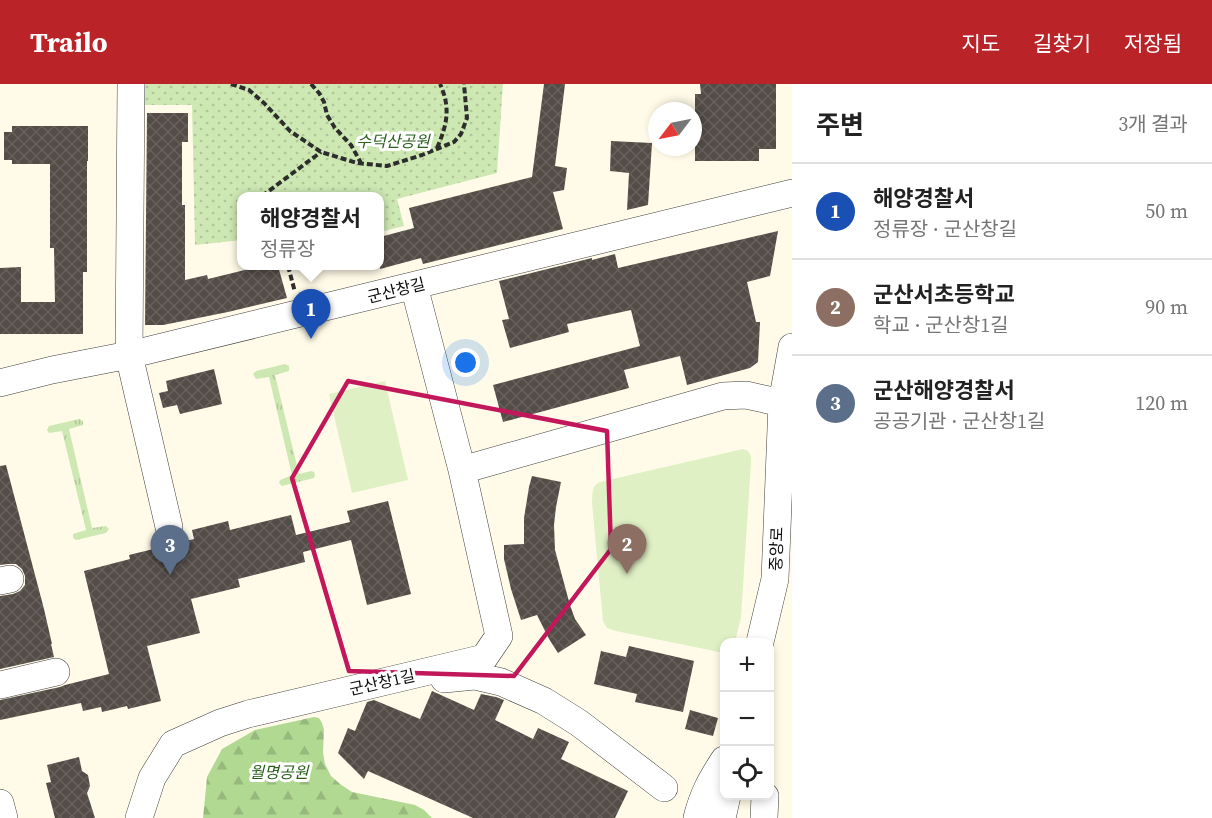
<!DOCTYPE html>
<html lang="ko">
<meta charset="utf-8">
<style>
:root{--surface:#fff;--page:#f2f2f2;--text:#222;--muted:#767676;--line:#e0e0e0;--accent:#ba2328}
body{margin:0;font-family:"Source Serif 4","Noto Sans KR",serif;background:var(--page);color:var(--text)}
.controls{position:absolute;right:18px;bottom:18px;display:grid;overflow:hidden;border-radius:12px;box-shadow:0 3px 9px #0003}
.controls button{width:54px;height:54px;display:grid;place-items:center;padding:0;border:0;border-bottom:2px solid var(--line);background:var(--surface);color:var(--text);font:30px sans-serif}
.compass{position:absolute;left:648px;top:18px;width:54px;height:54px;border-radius:50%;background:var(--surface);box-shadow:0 3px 9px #0003;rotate:238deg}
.you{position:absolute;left:466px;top:279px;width:21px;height:21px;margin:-15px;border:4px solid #fff;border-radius:50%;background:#1a73e8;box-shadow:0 0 0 9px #1a73e833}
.badge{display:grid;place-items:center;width:39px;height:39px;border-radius:50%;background:var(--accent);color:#fff;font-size:20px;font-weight:700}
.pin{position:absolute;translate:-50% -50px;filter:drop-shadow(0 2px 3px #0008)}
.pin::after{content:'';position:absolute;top:32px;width:21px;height:18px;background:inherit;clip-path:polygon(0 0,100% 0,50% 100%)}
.popup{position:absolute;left:237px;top:108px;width:147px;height:78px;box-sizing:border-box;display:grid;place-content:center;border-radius:12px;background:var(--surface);filter:drop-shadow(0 2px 4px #0005);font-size:20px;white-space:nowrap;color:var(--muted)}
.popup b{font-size:22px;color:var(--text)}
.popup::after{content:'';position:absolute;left:50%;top:100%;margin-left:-12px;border:12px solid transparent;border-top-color:var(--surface)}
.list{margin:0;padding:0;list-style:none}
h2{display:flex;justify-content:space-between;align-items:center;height:78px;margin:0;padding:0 24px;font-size:26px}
h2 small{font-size:20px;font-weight:400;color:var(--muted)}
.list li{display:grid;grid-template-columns:39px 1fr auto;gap:18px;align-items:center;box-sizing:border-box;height:96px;padding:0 24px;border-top:2px solid var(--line)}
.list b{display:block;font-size:22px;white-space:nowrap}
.list p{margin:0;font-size:20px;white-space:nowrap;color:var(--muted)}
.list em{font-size:20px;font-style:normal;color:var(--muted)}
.icon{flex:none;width:33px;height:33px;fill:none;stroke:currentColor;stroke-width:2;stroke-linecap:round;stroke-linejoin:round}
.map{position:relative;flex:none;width:792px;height:734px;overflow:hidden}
header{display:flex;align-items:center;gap:36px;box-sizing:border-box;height:84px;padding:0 30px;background:var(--accent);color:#fff}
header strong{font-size:28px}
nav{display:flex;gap:33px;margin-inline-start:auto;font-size:21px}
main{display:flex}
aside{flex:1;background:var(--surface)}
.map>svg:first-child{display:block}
</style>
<header>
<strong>Trailo</strong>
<nav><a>지도</a><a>길찾기</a><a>저장됨</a></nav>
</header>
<main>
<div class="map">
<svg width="792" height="734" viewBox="0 0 792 734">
<defs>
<pattern id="grass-tufts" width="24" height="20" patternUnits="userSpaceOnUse" patternTransform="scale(1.5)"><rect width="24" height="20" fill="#cee8b3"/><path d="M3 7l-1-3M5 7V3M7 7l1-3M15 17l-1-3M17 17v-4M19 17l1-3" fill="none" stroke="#b0c699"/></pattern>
<pattern id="forest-firs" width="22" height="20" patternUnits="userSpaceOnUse" patternTransform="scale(1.5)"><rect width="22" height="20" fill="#b1d992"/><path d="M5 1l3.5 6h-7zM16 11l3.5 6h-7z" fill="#97b97d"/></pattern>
<pattern id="park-dots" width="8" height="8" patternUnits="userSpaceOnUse" patternTransform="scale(1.5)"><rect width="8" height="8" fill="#cee8b3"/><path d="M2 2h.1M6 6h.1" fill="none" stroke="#b0c699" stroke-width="1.8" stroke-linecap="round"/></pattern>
<pattern id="building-cross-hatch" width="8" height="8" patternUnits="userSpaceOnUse" patternTransform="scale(1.5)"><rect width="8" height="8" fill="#534c47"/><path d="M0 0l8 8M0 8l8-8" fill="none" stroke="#67615d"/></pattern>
</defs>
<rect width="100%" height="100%" fill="#fffbe8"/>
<path fill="url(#grass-tufts)" d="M285 280 289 282V287L275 291 299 390 311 387 314 388 315 391 314 394 282 402 279 399 280 396 292 391 269 293 256 295 253 290 256 287Z
M79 335 83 337V341L69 345 92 444 106 442 109 445 106 449 76 456 73 454V450L86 446 62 347 49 349 47 346 49 342Z"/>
<path fill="url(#forest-firs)" d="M314 633 319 634 322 639 324 646 323 668 325 680 331 692 340 700 352 708 415 721 424 726 432 734H203L207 693 222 665 255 646Z"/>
<path fill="url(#park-dots)" d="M139 0H503L497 89 397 115 404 142 380 148V112H242V156L195 161 192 21H139Z"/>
<path fill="#e0f0c5" d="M385 297 408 396 352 409 329 310Z
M743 365C751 367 751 372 751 379L741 533 735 558H724V569L616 547 607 544 603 537 592 419C593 407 591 400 604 397Z"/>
<path fill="url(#building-cross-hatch)" d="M544 0H565L555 82 567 84 564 106 553 108 563 145 423 180 421 174 380 185V153L414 144 409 124 532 93Z
M700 0H776V65H759V77H695V10H701Z
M147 29H188V58H182V121H185V196L207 191 208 195 261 182H278L287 214 228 228 163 241H145Z
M12 42H88V77H87V188H83V250H0V184L21 183V218H55L54 164H50V80H12V76H4V48H12Z
M611 57 652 59 648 121 627 126 629 89 610 87Z
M778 147 770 192 747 198 756 238H760L758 278 750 284 687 301 680 272 624 286 629 304 503 338 493 301 640 262 631 226 567 240 569 248 510 264 502 236 509 235 499 197 592 174V176L615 170 618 184Z
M214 285 222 320 180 330 177 321 163 324 159 309 168 307 166 297Z
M6 381 44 525 52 560H51L54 573 0 585V512L13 510 20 507 25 501V492L22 485 16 480H8L0 481V382Z
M532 392 561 398 556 423 554 441 555 466 570 521 575 535 586 551 558 569 549 555 537 531 521 536 511 505 504 475V461L524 460V434L529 403Z
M388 417 411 510 367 521 351 456 303 468 305 478 238 495 240 503 191 515 200 549 147 562 161 617 128 625 127 622 102 628 101 623 83 627 81 619 0 636V616L60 603 65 601 109 590 84 487 130 475 129 471 194 455 192 446 228 437 230 446 291 431 296 451 350 438 347 427Z
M629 562 694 577 683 628 635 618 637 610 594 600 601 567 626 573Z
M432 607 474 626 481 610 496 613 504 616 495 636 533 655 538 644 569 658 561 675 628 707 615 734H473L368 687 364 695 338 669 348 644 355 647 367 618 374 616 420 635Z
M690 626 718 634 713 652 685 645Z
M79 673 82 687 88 691 90 702 87 709 95 734H55L46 699 51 698 47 681Z"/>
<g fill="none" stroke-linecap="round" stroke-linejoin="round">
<g stroke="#3e3e3e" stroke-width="28">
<path id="minor" d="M131 0 129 271 169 443
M414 202 462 386 723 312 746 311 782 319 792 320
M0 299 52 286 129 271 792 109
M0 497 10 495
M760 558 775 495 782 319 792 263
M444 595 475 592 501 598 544 617 579 639 664 704
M0 601 56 588
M0 719 4 734
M139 734 152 694 173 660 220 639 248 630 484 574 499 552 462 386
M697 734C703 710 711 696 724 676
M722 734 727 712
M764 734 765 712"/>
</g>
<path stroke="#2d2d2d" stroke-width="4" stroke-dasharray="6 3" stroke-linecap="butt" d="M231 0 249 6 264 19 290 47 321 68 357 79 387 82 422 71 454 58 461 50 467 34 464 0
M311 0 319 9 324 18 327 31 335 44 351 61 361 79
M437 64C447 41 451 24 440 0
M262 112 321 68
M288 182 295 208"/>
<use href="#minor" stroke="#fff" stroke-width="27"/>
</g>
<path fill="none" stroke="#c2185b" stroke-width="4.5" stroke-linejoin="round" d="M348 297 607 347 611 465 514 592 349 587 292 394Z"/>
<g text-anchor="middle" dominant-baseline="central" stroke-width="6" stroke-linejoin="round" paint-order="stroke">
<g font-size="16" font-style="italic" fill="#29611c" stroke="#fff">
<text x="393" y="57">수덕산공원</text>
<text x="279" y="688">월명공원</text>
</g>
<g font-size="16" fill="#0b0b0b" stroke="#fff">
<text transform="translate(396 206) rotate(-14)">군산창길</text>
<text transform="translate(776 465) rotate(-88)">중앙로</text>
<text transform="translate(382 598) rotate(-13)">군산창1길</text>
</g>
</g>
</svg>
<div class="controls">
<button>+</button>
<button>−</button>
<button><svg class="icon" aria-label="locate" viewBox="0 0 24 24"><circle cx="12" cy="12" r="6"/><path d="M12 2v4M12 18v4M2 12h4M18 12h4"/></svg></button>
</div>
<svg class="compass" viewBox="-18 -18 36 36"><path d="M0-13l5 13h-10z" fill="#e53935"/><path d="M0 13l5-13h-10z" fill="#767676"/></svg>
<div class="you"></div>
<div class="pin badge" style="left:311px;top:255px;background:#1a4fb4">1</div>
<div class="popup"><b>해양경찰서</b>정류장</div>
<div class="pin badge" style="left:627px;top:490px;background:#8d6e63">2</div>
<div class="pin badge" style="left:170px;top:491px;background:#5c6f8a">3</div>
</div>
<aside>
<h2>주변<small>3개 결과</small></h2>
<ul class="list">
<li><span class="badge" style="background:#1a4fb4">1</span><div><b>해양경찰서</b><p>정류장 · 군산창길</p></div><em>50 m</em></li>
<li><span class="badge" style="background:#8d6e63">2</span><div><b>군산서초등학교</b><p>학교 · 군산창1길</p></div><em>90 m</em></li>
<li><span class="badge" style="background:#5c6f8a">3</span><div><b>군산해양경찰서</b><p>공공기관 · 군산창1길</p></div><em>120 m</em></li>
</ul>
</aside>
</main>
